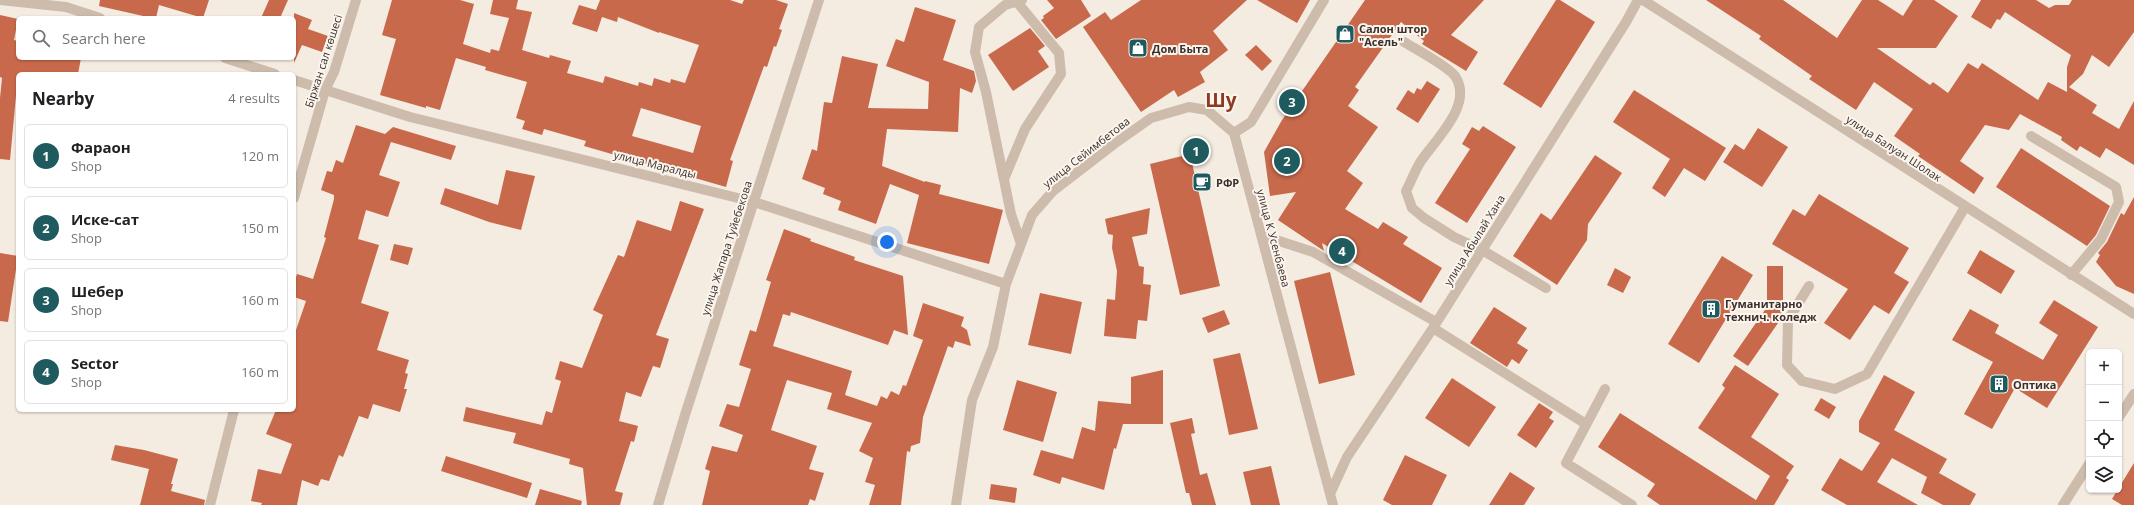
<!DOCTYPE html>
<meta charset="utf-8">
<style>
:root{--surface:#fff;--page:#f2f2f2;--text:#202124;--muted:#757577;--line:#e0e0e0;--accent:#1f5a5e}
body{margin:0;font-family:"Open Sans",sans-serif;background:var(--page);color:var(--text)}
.controls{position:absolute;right:12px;bottom:12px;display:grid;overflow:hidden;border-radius:6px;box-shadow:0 1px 3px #0004}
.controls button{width:36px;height:36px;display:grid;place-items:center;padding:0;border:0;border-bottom:1px solid var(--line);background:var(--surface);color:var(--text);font:20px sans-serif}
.you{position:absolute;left:887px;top:242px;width:14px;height:14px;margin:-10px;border:3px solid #fff;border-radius:50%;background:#1a73e8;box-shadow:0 0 0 6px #1a73e833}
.badge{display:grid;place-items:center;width:26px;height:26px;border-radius:50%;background:var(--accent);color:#fff;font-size:13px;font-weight:700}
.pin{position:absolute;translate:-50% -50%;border:2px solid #fff;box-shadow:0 1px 4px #0006}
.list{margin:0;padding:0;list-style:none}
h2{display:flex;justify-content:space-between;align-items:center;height:52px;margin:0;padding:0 16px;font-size:17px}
h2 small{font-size:13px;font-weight:400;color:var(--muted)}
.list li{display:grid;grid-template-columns:26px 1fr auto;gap:12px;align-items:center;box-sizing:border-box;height:64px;margin:0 8px 8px;padding:0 8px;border:1px solid var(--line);border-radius:6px}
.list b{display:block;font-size:15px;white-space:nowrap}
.list p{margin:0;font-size:13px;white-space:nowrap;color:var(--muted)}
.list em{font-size:13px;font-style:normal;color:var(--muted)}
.icon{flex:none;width:22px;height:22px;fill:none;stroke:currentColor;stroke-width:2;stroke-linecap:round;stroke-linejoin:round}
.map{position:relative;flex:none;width:2134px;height:505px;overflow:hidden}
.search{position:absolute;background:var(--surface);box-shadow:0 1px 3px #0004;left:16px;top:16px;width:280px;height:44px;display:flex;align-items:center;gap:10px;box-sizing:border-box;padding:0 14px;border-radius:6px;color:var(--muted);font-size:15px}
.panel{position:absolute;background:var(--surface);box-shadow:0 1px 3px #0004;left:16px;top:72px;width:280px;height:340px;border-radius:6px}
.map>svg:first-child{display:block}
</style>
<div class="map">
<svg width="2134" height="505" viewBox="0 0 2134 505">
<rect width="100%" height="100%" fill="#f4ebe1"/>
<path fill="#c8694b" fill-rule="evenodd" d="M100 0H209L203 18 159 5 156 18H152L99 6Z
M269 0H288L280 18H261Z
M392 0H460L474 4 463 44 490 53 491 49 499 51 509 18 490 14 493 0H518L516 9 532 12 522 50 549 58 550 55 571 61 567 73 603 83 605 76 638 86 639 82 652 86 654 78 670 83 671 79 685 83 699 45 659 32V33L618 17 617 22 602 17 597 32 572 24 579 5 596 10 600 0H730L742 4 744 0H776L788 4 779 29 782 30 776 47 774 46 767 67 764 66 730 160 733 161 726 187 584 146 586 141 544 129 542 135 522 129 525 121 516 118 527 82 485 70 486 67 456 58 440 110 426 106V108L380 95 396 39 382 35ZM641 108 701 126 693 153 632 136Z
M1047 0H1081L1091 16 1056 39 1041 20 1044 18 1043 16 1054 8Z
M1141 0H1247L1213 31 1228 50 1200 72 1205 82 1178 97 1174 90 1141 112 1083 27 1105 12 1111 20Z
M1257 0H1310L1297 23Z
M1365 0H1484L1451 35 1478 52 1466 71 1422 44 1424 41 1401 22 1355 87 1359 90 1348 106 1378 127 1347 171 1363 183 1345 209 1378 229 1383 222 1408 237 1403 244 1442 268 1421 303 1322 243 1324 251 1278 220 1296 192 1270 196 1264 152 1282 120Z
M1556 0H1560L1595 22 1541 108 1503 84Z
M1706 0H1783L1837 38 1862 0H1878L1903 16 1913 0H1934L1958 16 1936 48H1877L1930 85 1933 82 1948 93 1968 63 1978 69 1982 63 2038 100 2048 82 2067 92V67L2071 55 2005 12 2000 20 1997 19 1991 29 1971 17 1981 0H2036L2049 8 2055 5H2069L2072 0H2134V32L2109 67 2092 55 2083 74 2069 87 2097 105 2092 113 2119 129 2134 101V165L2106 148 2100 158 2080 146 2077 151 2061 140 2062 137 2020 114 2009 130 1985 125 1960 161 1984 178 1974 194 1918 156 1920 154 1894 136 1913 109 1874 82 1856 110 1809 79 1812 76 1759 39 1761 36Z
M915 7 956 20 943 60 974 71 976 81 972 93 960 88 958 132 887 129 882 166 925 182V181L941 185 939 194 1003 210 989 264 907 243 919 195 890 184 876 224 838 210 841 201 823 194 825 188 802 179 812 149 817 151 824 102 832 103 842 56 878 64 868 108 928 109 929 82 886 66 896 39 904 42Z
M294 13 312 20 308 29 328 36 322 52 302 45 294 63Z
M0 15 18 19 14 40 18 41V58H81L78 74H18L10 160 0 159V98L2 78 0 77Z
M1030 28 1045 46 1038 51 1049 67 1013 91 988 55Z
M1256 45 1272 61 1262 71 1245 55Z
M1427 81 1440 89 1418 123 1396 109 1408 90 1414 94 1417 88 1421 90Z
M1634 90 1726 148 1705 181 1684 168 1665 197 1652 188 1670 159 1613 122Z
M356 125 385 134 393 127 456 146 451 160 391 142 379 175 400 182 388 217 366 210 358 239 379 245 361 303 389 312 377 350 409 360 405 373 408 374 404 389H407L400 412 373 404 368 419 359 416 343 457 339 455 329 481 321 479 318 486 302 480 297 505H261L262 503 251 501 258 469 281 474 292 444 266 434 276 410H294V336L306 301 294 297V284L297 274 313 279 326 238 324 237 334 199V195L321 190 327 171 332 172 336 160 343 163Z
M1483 126 1516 147 1467 223 1435 203 1470 149 1462 144 1472 127 1479 131Z
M1758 128 1788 147 1762 187 1723 162 1735 144 1744 150Z
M2021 148 2110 206 2096 235 2087 246 1996 187Z
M1190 154 1220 286 1180 295 1150 164Z
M1595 155 1622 173 1588 224 1587 240 1557 285 1513 256 1541 213 1551 220Z
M506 170 535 176 521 230 489 222 440 204 445 188 498 205Z
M1819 194 1909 248 1894 273 1909 282 1889 314 1874 305 1850 340 1824 323 1848 289 1772 244 1793 209 1805 216Z
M2134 197V294L2116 286 2096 262 2100 255 2098 253 2107 242 2121 213 2124 215Z
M680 201 704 209 656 335 669 339 660 368 653 366 641 397 626 392 619 421 638 426 634 442 631 441 615 491 623 493 620 505H587L583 468 569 464 570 459 513 443 516 433 463 421 466 407 542 425 546 411 552 413 561 381 555 379 560 361 582 368 603 315 593 310 618 255 624 257 637 220 671 231Z
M1150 208 1147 234 1132 237 1139 266 1144 267 1143 284 1151 285 1147 321 1138 320 1136 339 1104 336 1107 299 1115 300 1117 271 1112 248 1113 235 1108 234 1105 219Z
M784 229 811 239 810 241 855 257 854 260 903 276 908 335 894 330 888 345 791 312 790 316 783 314 773 346 852 371 845 395 877 406 881 396 887 399 891 391 899 395 903 385 906 386 923 340 913 336 923 303 964 317 961 326 967 330 971 346 955 341 953 348 948 346 923 417 920 443 911 446 910 452 907 451 901 505H869L875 485 865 482 873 458 859 451 872 423 827 409 832 393 787 380 771 430 817 446 809 469 824 473 815 501 810 499 808 505H702L710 471 705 469 712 446 737 452 743 435 719 426 727 404 739 407 751 369 739 365 750 330 756 332 771 282 766 280Z
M394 244 413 248 408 265 390 260Z
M1980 250 2015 271 2001 294 1967 273Z
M0 253 18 256 8 322 0 321Z
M1722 256 1753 275 1699 363 1668 344Z
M1767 266H1783V316L1748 366 1733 356 1767 307Z
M1615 268 1631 277 1623 293 1607 285Z
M1330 272 1355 375 1319 384 1294 281Z
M1040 293 1082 302 1071 354 1028 345Z
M2054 300 2098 327 2047 408 2015 388 1992 429 1964 414 1993 362 1952 340 1970 309 1999 325 1995 333 2043 360 2058 335 2039 323Z
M1494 307 1527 328 1517 343 1528 350 1519 364 1512 359 1507 367 1470 343Z
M1224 310 1230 324 1208 333 1202 318Z
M1240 353 1258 429 1229 435 1213 359Z
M1735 365 1779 394 1751 437 1794 466 1786 478 1789 480 1774 505H1660L1647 496 1655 484 1598 447 1620 413 1756 500 1770 476 1698 428 1725 388 1722 385Z
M1163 370V424H1123L1116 449 1114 448 1104 490 1062 477 1060 484 1033 475 1041 450 1073 459 1082 427 1095 431 1098 401 1131 404V377Z
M1884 375 1915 392 1894 430 1947 459 1939 473 1976 494 1970 505H1943L1921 493 1927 477 1892 458 1877 482 1918 505H1847L1821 490 1840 458 1862 471 1880 443 1859 432V421Z
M1452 378 1496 407 1469 447 1425 418Z
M1017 380 1057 392 1043 442 1003 430Z
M1821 398 1836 407 1829 419 1814 410Z
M1539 403 1553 412 1549 418 1554 421 1536 448 1517 435Z
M1192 418 1195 433 1191 434 1200 475 1207 473 1216 505H1192L1189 493H1186L1170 423Z
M115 445 144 450 178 459 171 484H173L171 491 205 500 204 505H140L149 469 111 460Z
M1405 455 1447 475 1432 505H1392L1383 500Z
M446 456 532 483 527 498 441 471Z
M2134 463V505H2122L2112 499Z
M1271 466 1280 505H1251L1243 472Z
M1510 472 1535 488 1524 505H1489Z
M991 484 1017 488 1015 503 989 499Z
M540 489 582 501 581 505H535Z"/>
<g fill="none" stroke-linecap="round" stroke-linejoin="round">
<path stroke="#cdbbac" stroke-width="10" d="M0 0 66 7 100 18
M1643 0 2134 314
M1404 42C1417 50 1446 65 1455 76 1474 104 1436 139 1421 161 1415 170 1411 182 1406 191L1412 208 1424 218 1454 237 1482 250 1546 288
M225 58 275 74
M294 80 410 117 754 202 1006 284
M1234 133 1333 505
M1234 133 1251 122 1324 0
M2031 136 2116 187 2119 202 2101 239 2071 275
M1004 179 1025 129 1061 74 1059 53 1017 2
M294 198 325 90 334 72 356 0
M1261 235 1313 252 1436 322
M1021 244 1011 214 986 92 975 52 979 27 1005 5 1022 0
M1809 286 1788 320 1787 365 1802 381 1835 389 1867 374 1965 207
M1433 328 1586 424
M1605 389 1566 463 1632 505
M2119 417 2134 394
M1330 494 1347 457 1433 328 1626 22 1638 0
M210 505 234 410
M658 505 685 415 819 0
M956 505 972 400 993 347 1006 284 1032 215 1053 191 1114 144 1151 118 1189 107 1207 110 1234 133
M2063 505 2089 464"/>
</g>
<defs>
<g id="shop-square" transform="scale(1)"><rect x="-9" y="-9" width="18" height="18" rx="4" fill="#1f5a5e" stroke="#fbf5ee"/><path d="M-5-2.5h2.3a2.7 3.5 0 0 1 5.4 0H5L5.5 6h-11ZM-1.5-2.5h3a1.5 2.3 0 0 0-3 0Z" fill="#fff"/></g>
<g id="cafe-square" transform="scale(1)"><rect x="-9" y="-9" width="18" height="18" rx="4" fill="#1f5a5e" stroke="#fbf5ee"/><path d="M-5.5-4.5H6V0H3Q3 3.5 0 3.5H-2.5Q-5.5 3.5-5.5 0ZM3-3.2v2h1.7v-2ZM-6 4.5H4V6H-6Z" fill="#fff"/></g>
<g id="building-square" transform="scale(1)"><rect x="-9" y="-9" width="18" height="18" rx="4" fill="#1f5a5e" stroke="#fbf5ee"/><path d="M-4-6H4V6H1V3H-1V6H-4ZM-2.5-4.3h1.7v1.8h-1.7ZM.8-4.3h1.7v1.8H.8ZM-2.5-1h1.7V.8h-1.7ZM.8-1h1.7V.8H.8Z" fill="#fff"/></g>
</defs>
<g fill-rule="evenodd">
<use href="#shop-square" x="1345" y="34"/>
<use href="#shop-square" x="1138" y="48"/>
<use href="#cafe-square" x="1202" y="182"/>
<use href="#building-square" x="1711" y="309"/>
<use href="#building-square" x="1999" y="384"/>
</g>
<g text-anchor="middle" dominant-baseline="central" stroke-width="4" stroke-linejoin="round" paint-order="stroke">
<g font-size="11" font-weight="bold" fill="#3b302b" stroke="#fbf5ee" text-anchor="start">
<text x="1359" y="28">Салон штор<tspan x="1359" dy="13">"Асель"</tspan></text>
<text x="1152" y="48">Дом Быта</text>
<text x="1216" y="182">РФР</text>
<text x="1725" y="303">Гуманитарно<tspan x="1725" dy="13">технич. коледж</tspan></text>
<text x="2013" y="384">Оптика</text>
</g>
<g font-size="11" fill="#3b302b" stroke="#fbf5ee">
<text transform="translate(323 61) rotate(-72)">Біржан сал көшесі</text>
<text transform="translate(1894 148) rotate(33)">улица Балуан Шолак</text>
<text transform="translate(1086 152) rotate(-38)">улица Сейимбетова</text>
<text transform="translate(655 164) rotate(14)">улица Маралды</text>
<text transform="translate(1274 238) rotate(75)">улица К Усенбаева</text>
<text transform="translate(1474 240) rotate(-58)">улица Абылай Хана</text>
<text transform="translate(726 248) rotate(-72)">улица Жапара Туйебекова</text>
</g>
<g font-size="19" font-weight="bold" fill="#8c3b22" stroke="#fbf5ee">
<text x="1221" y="100">Шу</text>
</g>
</g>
</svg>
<div class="controls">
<button>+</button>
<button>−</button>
<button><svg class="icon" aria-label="locate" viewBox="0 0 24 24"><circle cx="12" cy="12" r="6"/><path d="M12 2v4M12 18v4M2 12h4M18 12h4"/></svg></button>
<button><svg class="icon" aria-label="layers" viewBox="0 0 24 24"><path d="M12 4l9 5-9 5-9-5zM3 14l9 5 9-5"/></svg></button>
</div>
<div class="you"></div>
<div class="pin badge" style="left:1196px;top:151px">1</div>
<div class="pin badge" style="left:1287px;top:161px">2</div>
<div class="pin badge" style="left:1292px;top:102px">3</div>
<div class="pin badge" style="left:1342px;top:251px">4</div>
<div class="search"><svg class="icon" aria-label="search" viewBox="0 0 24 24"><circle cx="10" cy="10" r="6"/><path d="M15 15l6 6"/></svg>Search here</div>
<section class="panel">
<h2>Nearby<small>4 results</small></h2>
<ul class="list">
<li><span class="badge">1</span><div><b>Фараон</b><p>Shop</p></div><em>120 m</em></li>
<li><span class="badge">2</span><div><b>Иске-сат</b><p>Shop</p></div><em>150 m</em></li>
<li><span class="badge">3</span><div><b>Шебер</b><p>Shop</p></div><em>160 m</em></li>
<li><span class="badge">4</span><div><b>Sector</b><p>Shop</p></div><em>160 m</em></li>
</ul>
</section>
</div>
